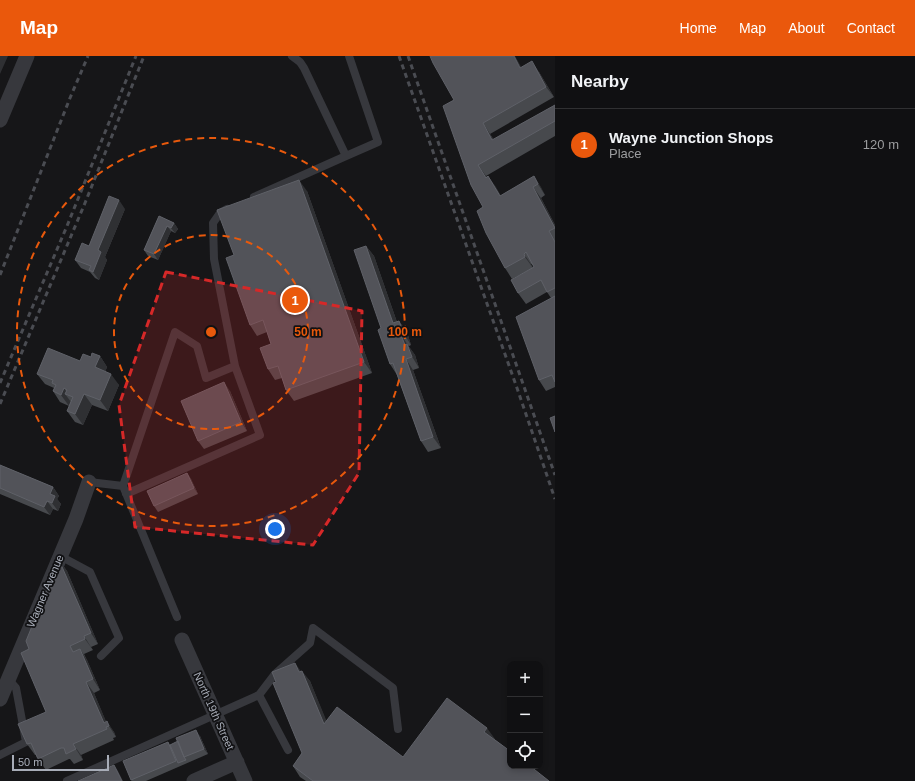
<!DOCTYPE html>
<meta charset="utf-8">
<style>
:root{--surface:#101012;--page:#19191b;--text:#f1f3f6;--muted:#9c9d9f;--line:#303032;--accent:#ea580c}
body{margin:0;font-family:Helvetica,sans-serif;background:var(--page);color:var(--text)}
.controls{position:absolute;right:12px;bottom:12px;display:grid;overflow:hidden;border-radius:8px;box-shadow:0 2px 6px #0003}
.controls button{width:36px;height:36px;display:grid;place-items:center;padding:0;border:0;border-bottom:1px solid var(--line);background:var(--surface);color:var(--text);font:20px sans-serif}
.scale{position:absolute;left:12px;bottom:10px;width:97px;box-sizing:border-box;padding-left:4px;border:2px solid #a8adb8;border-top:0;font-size:11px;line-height:14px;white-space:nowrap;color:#a8adb8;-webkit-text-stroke:3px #111113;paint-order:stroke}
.you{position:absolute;left:275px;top:473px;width:14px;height:14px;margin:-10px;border:3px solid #fff;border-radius:50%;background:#1a73e8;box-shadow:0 0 0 6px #1a73e833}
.badge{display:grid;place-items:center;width:26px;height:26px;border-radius:50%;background:var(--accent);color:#fff;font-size:13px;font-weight:700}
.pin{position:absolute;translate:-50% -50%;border:2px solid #fff;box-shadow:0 1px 4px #0006}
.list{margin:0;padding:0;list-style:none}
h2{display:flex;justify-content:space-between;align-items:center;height:52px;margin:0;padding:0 16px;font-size:17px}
h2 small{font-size:13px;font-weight:400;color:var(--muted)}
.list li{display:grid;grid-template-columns:26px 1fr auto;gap:12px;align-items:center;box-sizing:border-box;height:72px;padding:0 16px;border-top:1px solid var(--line)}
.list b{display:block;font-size:15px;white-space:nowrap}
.list p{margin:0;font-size:13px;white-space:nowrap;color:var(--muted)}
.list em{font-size:13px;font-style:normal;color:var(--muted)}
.icon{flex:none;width:22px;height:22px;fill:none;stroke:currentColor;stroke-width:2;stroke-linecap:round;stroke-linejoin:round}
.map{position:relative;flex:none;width:555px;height:725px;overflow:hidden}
header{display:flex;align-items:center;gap:24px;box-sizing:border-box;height:56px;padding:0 20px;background:var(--accent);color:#fff}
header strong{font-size:19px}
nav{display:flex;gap:22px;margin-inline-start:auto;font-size:14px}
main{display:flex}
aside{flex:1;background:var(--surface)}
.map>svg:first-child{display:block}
</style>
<header>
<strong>Map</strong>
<nav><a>Home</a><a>Map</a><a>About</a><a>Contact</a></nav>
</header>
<main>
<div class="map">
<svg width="555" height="725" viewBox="0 0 555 725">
<rect width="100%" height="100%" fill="#161618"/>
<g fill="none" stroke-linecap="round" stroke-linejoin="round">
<path stroke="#37383d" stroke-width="8" d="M292 0 300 6 304 12 346 100 378 86 349 0
M254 141 346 100
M227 153 220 157 213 167 214 203 235 310
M89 426 123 430 177 561
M123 430 175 276 197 290 206 322 235 310 260 379 126 438
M60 500 90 516 119 582 101 600
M259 639 275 618 310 587 313 572 393 632 398 673
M0 699 26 686 16 632 8 623
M67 725 259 639 288 694"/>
<path stroke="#37383d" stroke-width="15" d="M0 64 27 0
M182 584 245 725
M0 643 76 463 89 426
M194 725 237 706"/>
<path stroke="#4a4c52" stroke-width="3" stroke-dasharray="5 4" stroke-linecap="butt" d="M399 0 517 332 555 443
M408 0 555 419
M0 219 70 42 88 0
M0 327 67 170 136 0
M0 348 85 147 144 0"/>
</g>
<path fill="#47494d" d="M521 11 539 16 554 41 490 78 494 84 555 49V80L486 120 487 121 488 120 501 140 534 120 545 139 541 142 555 169V331L546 335 539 324 551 242 547 236 526 248 518 237 534 211 532 208H531L533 212 512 223 505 212 483 151 454 44Z
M307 135 372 317 294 345 286 334 282 322 275 324 268 313 271 288 267 276 257 280 250 269 234 199Z
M125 153 105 201 107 204 99 224 95 222 90 216 81 212 75 204Z
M159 160 174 167 178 173 175 177 171 175 158 204 148 200 144 194Z
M366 190 374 200 397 266 399 265 407 276 411 289 409 290V291L415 299 419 312 413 314 441 392 428 396 421 385 397 319 390 308 381 272Z
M100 300 107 311 105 316 119 329 108 355 92 349 83 369 75 366 67 355 71 346 69 350 60 346 53 335 54 332 45 328 37 318 80 305 91 301Z
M230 335 247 375 204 393 198 385Z
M0 409 53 431 59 440 57 443 61 448 58 455 53 453 50 459 0 438Z
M187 417 191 423 198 438 158 456 154 450Z
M59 504 67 515 98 588 91 591 93 594 84 598 87 604 100 634 94 637 106 666 114 676 116 681 113 682 114 684 81 699 83 704 74 708 70 703H69L46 714 38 703 36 699H35L27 688 46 656 29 593Z
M301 615 310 625 326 665 403 701 495 683H494L549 725H306L300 721 293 710 302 697Z
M200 680 208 698 146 725H132L131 724 168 686 170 689Z"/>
<path fill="#2f3033" d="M0 0H8L0 18Z
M514 0H515L528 23 520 12Z
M532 5 539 16 554 41 546 31Z
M483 67 490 78 500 95 492 84Z
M478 109 486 120 493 133 486 122Z
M488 120 496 131 507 151 500 140Z
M534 120 541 131 545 139 538 128Z
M299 124 307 135 372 317 364 306Z
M533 131 541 142 555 169V172Z
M119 144 125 153 105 201 107 204 99 224 93 216 98 194Z
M174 167 178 173 175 177 171 172Z
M167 170 171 175 158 204 154 198Z
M366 190 374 200 401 278 393 267Z
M524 198 531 208 533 212 525 201Z
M399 265 407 276 411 289 404 278Z
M401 279 415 299 419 312 405 289Z
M100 300 107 311 103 322 95 311Z
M406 303 413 314 441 392 433 381Z
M111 318 119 329 108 355 100 344Z
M224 326 230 335 247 375 241 366Z
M64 332 69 340 65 338 71 346 69 350 61 339Z
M84 338 92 349 83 369 75 358Z
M187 417 191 423 198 438 194 432Z
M53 431 59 440 57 443 61 448 58 455 52 447 50 438Z
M47 445 53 453 50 459 44 451Z
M59 504 67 515 98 588 91 577Z
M84 580 91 591 93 594 85 583Z
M80 593 87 604 100 634 93 623Z
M295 607 303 618 299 616Z
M302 615 310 625 332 678 324 668Z
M86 626 94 637 108 670 104 667Z
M107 665 114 676 116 681 109 670Z
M487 672 495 683 492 687 484 676Z
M196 674 200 680 208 698 204 693Z
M73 688 81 699 83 704 76 693Z
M114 709 118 715 123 725H122Z"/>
<path fill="#525359" stroke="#5f6168" d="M430 0H514L520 12 532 5 546 31 483 67 492 84 555 49V65L478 109 486 122 488 120 500 140 534 120 538 128 533 131 555 172 549 175 555 186V232L547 236 541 224 518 237 511 224 534 211 526 196 524 198 525 201 505 212 486 177 477 155 483 151 471 129 443 50 454 44 433 7Z
M299 124 364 306 286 334 278 310 268 313 260 292 271 288 263 264 250 269 226 202 234 199 217 154Z
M109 140 119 144 98 194 101 196 93 216 89 214 91 210 75 204 82 187 89 190Z
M159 160 174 167 171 172 167 170 154 198 144 194Z
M366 190 393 267 399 265 404 278 401 279 405 289 407 288 412 301 406 303 433 381 421 385 393 307 390 308 378 274 381 272 354 194Z
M555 240V326L552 319 539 324 516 261Z
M48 292 80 305 83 298 91 301 92 297 100 300 95 311 111 318 100 344 84 338 75 358 67 355 73 341 65 338 67 334 64 332 61 339 53 335 56 329 52 327 53 324 37 318Z
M224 326 241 366 198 385 181 345Z
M555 360V376L550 362Z
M0 409 53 431 50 438 55 440 52 447 47 445 44 451 0 432Z
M187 417 194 432 154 450 147 435Z
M59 504 91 577 84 580 85 583 70 590 73 596 80 593 93 623 86 626 104 667 107 665 109 670 106 671 107 673 73 688 76 693 66 698 64 692H61L38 703 31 687 27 688 18 668 46 656 21 597 29 593 26 585Z
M295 607 299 616 302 615 324 668 337 651 403 701 447 642 487 672 484 676 510 695V710H530L549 725H313L293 710 302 697 273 627 276 626 272 616Z
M196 674 204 693 184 701 176 682Z
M178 685 184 701 186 704 178 707 170 689Z
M168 686 176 705 131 724 123 705Z
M114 709 122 725H78Z"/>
<path fill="#d62828" fill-opacity="0.2" stroke="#d62828" stroke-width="3" stroke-dasharray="8 5" stroke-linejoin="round" d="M166 216 362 255 359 417 313 489 135 471 119 349Z"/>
<g fill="none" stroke="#e8590c" stroke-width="2" stroke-dasharray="7 5">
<circle cx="211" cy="276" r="97"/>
<circle cx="211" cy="276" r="194"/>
</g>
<g text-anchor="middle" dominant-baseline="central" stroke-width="3.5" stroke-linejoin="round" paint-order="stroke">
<g font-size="11" fill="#a8adb8" stroke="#111113">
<text transform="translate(45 535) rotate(-67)">Wagner Avenue</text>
<text transform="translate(214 655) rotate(66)">North 19th Street</text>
</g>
</g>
<circle cx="211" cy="276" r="6" fill="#e8590c" stroke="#111113" stroke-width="2"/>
<g font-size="12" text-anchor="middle" font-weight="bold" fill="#e8590c" stroke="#111113" stroke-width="3.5" stroke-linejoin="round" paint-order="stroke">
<text x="308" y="280">50 m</text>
<text x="405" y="280">100 m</text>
</g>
</svg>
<div class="controls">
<button>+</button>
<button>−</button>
<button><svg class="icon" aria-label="locate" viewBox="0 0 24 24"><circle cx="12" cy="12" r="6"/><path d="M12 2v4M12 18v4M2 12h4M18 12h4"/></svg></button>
</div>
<div class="scale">50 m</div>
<div class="you"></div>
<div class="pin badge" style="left:295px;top:244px">1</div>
</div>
<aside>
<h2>Nearby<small></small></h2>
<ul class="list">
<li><span class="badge">1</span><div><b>Wayne Junction Shops</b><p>Place</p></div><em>120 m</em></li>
</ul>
</aside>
</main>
